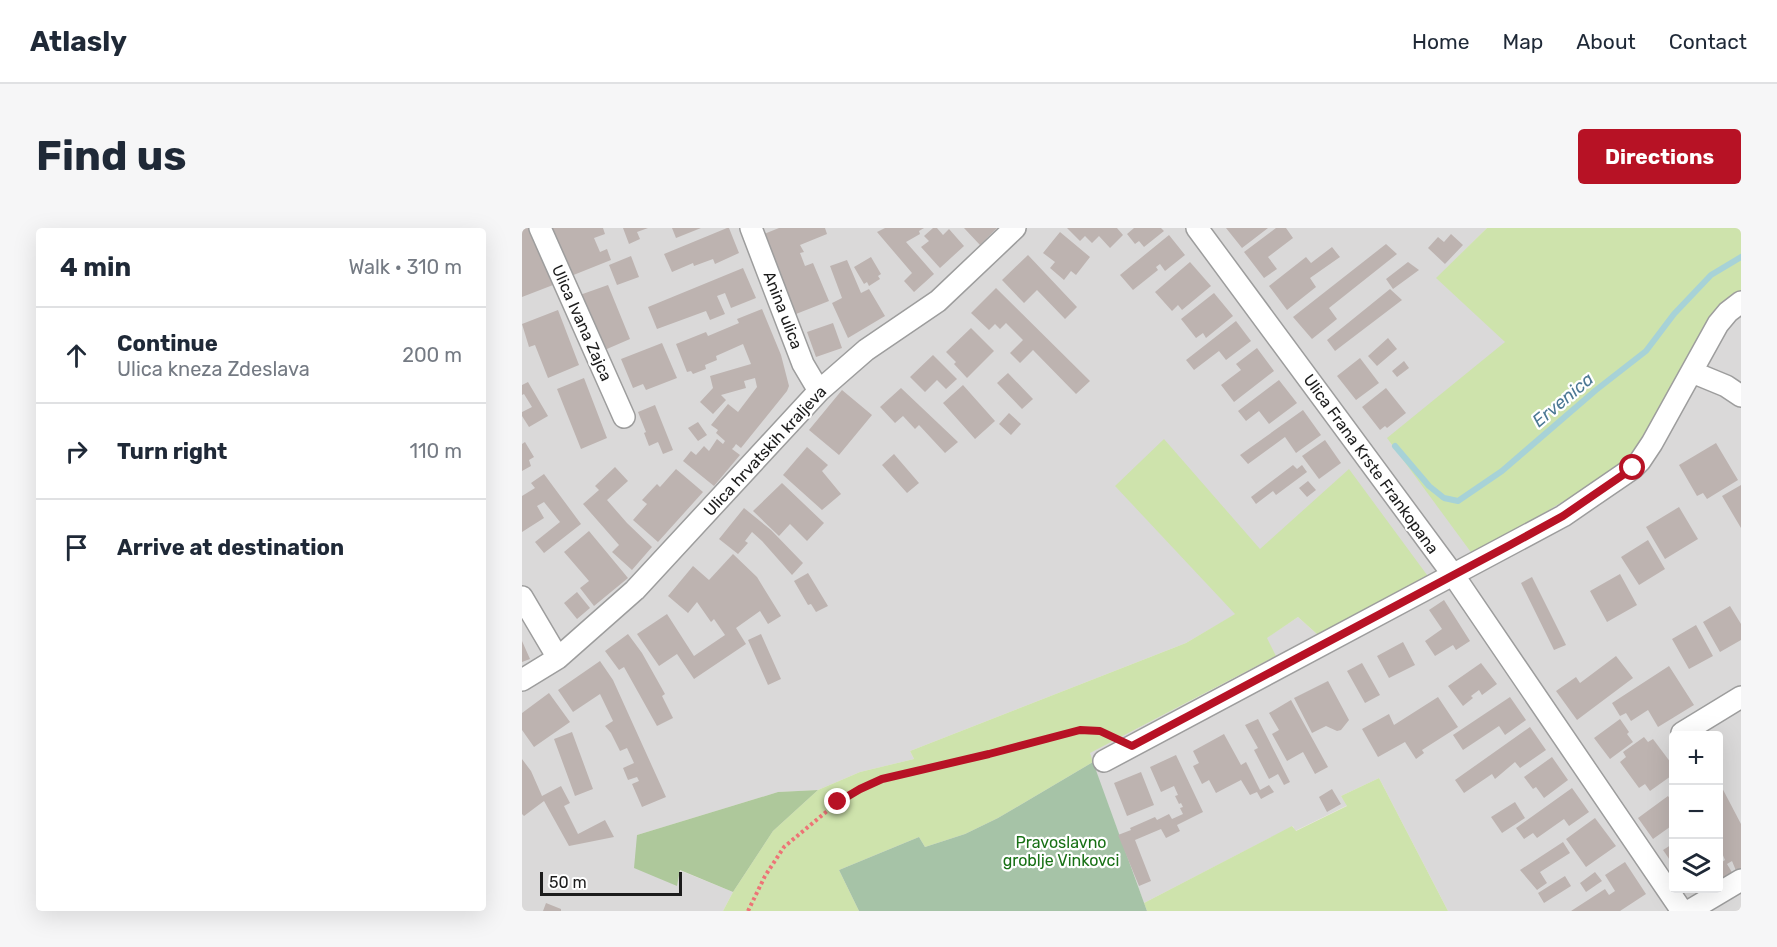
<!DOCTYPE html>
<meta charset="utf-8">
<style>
:root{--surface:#fff;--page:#f6f6f7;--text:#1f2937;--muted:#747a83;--line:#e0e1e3;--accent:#b71225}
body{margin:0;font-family:Rubik,sans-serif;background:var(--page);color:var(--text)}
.controls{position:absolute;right:18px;bottom:18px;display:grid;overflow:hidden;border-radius:6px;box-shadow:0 6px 24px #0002}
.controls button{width:54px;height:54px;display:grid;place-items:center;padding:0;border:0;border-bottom:2px solid var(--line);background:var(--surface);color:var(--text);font:30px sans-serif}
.scale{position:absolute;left:18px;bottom:15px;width:142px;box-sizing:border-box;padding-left:6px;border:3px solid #1c1c1c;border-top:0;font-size:16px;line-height:21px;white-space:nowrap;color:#1c1c1c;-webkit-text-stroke:4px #fff;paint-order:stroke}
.stop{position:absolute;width:18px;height:18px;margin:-14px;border:4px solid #b71225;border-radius:50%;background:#fff}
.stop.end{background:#b71225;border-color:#fff;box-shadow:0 2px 6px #0008}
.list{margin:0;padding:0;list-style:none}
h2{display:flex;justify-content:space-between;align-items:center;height:78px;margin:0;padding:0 24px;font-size:26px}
h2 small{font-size:20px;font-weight:400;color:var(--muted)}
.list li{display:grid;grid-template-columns:39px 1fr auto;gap:18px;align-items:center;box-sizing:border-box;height:96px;padding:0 24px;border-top:2px solid var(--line)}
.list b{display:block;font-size:22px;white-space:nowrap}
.list p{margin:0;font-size:20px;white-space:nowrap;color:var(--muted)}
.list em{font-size:20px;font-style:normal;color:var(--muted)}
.icon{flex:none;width:33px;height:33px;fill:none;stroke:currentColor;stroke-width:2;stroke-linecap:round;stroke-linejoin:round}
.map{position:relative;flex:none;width:1219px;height:683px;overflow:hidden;border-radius:6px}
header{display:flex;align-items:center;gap:36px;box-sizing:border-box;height:84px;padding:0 30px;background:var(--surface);border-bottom:2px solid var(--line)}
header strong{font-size:28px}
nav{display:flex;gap:33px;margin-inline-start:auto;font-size:21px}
.intro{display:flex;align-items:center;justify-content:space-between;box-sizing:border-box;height:144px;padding:0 36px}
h1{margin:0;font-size:42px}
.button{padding:15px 27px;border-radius:6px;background:var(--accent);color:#fff;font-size:21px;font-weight:700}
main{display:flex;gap:36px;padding:0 36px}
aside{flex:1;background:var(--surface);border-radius:6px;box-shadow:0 6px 24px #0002}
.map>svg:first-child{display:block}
</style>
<header>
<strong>Atlasly</strong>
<nav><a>Home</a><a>Map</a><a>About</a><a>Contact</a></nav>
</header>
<div class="intro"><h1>Find us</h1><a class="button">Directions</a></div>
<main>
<aside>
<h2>4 min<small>Walk · 310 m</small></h2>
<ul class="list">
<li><svg class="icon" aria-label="ahead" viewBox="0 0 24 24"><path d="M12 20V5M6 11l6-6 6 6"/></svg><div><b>Continue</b><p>Ulica kneza Zdeslava</p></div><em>200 m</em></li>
<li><svg class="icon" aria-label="right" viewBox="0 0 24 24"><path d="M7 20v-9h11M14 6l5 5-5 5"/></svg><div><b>Turn right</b></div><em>110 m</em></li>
<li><svg class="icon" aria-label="arrive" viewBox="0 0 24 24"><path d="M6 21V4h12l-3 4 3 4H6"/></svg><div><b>Arrive at destination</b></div></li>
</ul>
</aside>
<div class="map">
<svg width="1219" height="683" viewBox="0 0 1219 683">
<rect width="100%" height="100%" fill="#ede8e3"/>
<path fill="#dad9d9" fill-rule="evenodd" d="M0 0H965L915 50 1219 65V683H926L857 550 819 568 826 577 773 603 771 598 622 675 567 525 753 429 744 410 776 389 796 407 827 242 738 322 714 386 664 415 388 523 392 531 338 544 296 562 256 564 115 607 155 657 157 642 211 664 201 683H0ZM1152 508H1196V660H1152Z"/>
<path fill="#cee3ac" d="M965 0H1219V65L1116 221 1094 242 951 327 865 210 983 114 914 50Z
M642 211 738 321 827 241 908 351 796 407 776 389 745 410 754 428 568 525 571 534 476 590 443 606 403 619 397 609 317 642 337 683H201L211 664 251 603 296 562 338 544 392 531 388 523 664 415 713 386 593 258Z
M857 550 926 683H625L622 675 770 598 774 603 825 578 819 568Z"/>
<path fill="#aec89b" d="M296 562 251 603 211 664 158 642 155 658 112 640 115 607 256 564Z"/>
<path fill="#a6c3a7" d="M571 534 625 683H337L317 642 397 609 403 619 443 606 476 590Z"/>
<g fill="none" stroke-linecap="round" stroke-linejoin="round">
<path stroke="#a7d2d7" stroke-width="6" d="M873 218 907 258 922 270 936 273 980 243 1074 162 1124 123 1152 86 1189 47 1219 29"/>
</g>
<path fill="#bdb3b0" d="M0 0H9L31 57 0 69Z
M30 0H81L83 6 72 10 78 24 85 21 89 32 49 48Z
M101 0H126L115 4 118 11 107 16Z
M150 0H179L154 10Z
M205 0H207L217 25 193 36 191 31 172 38 171 35 150 44 142 26Z
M257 0H303L305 6 278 17 282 24 278 25 283 38 291 35 307 73 274 86 242 6Z
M363 0H402L397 3 398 6 384 14 412 46 392 64 382 53 390 45 355 4Z
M411 0H415L421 7 427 1 442 18 418 40 399 19 407 13 402 8Z
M442 0H475L458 17Z
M545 0H595L601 7 588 20 577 8 570 15 563 8 558 13Z
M612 0H639L642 3 622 19 617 13 613 16 605 6Z
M704 0H746L720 20Z
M754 0H764L771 10 746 29 755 41 742 50 722 24Z
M538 4 568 29 554 47 549 43 542 52 528 40 533 34 521 25Z
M929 6 941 17 923 36 906 20 916 9 922 14Z
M647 7 663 27 643 43 638 36 634 39 636 42 611 62 598 47Z
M864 16 875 26 807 80 815 91 790 111 771 89Z
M810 19 818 29 788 50 794 59 765 82 747 58 784 29 789 35Z
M506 27 555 79 543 91 515 62 502 75 480 52Z
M109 28 117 49 95 57 87 37Z
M349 29 359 46 356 48 358 51 347 58 345 54 342 56 332 39Z
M325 32 339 65 347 61 363 88 326 110 310 75 320 70 308 38Z
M668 34 689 58 660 82 656 77 650 83 633 64Z
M886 34 897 42 871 61 864 51Z
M221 40 234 70 209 80 203 65 195 68 203 86 188 92 184 83 135 101 126 79Z
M86 57 108 111 78 124 55 68Z
M474 60 568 153 554 166 511 122 498 135 488 125 501 112 484 95 478 101 473 96 467 102 449 85Z
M868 61 880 72 813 123 805 112Z
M692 65 711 88 684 110 681 105 674 110 659 91Z
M240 81 259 127 267 158 265 163 219 220 214 216 212 219 210 221 218 227 192 258 161 233 169 223 174 227 182 218 187 223 195 211 201 216 203 213 194 205 196 202 189 197 206 176 216 184 235 159 233 150 222 153 224 160 199 167 204 172 191 186 178 174 191 160 188 148 229 136 221 116 194 128 195 132 183 137 184 141 171 146 169 143 165 144 154 116 184 104 186 108 217 95 215 91Z
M36 82 57 137 26 150 13 117 7 119 0 96Z
M714 93 729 113 704 132 697 123 672 142 664 132Z
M311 95 320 120 294 129 285 104Z
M449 100 472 123 445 150 432 136 434 134 424 124Z
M866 110 875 121 855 138 846 128Z
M140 115 155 150 124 162 121 156 111 160 99 131Z
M735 120 752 143 712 174 699 157 719 142 714 136Z
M411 127 435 151 424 161 415 152 403 164 388 149Z
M838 130 857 155 834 172 815 148Z
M882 133 887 140 875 149 870 143Z
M486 145 511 171 500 181 475 155Z
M62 150 85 210 59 221 35 161Z
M757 152 775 175 747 196 737 183 724 193 716 183Z
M6 154 26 188 7 199 0 188V184L10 179 2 166 0 167V157Z
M441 157 473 193 453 211 421 175Z
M379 160 436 214 423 225 397 197 393 201 381 188 373 195 358 179Z
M864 160 884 185 865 200 863 198 858 202 840 179Z
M320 162 350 187 317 227 287 202Z
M133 177 151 222 141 226 136 214 127 218 122 205 124 204 116 184Z
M781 182 799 207 774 225 763 209 726 236 718 227Z
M487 185 499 196 489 207 477 196Z
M176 194 185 207 176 213 166 200Z
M803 212 819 235 797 251 780 228Z
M3 214 12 229 7 232 9 238 0 243V216Z
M1194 215 1216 252 1185 271 1181 265 1175 268 1157 237Z
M285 219 306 237 300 243 319 266 300 282 261 247Z
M372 226 397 255 385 265 360 237Z
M771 237 775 241 780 237 785 244 754 267 751 263 734 276 729 269Z
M93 239 106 253 85 272 105 295 130 319 110 342 90 324 97 317 61 276 77 262 73 258Z
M154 241 181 264 136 314 111 292 125 276 120 272 135 256 138 259Z
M22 246 59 296 22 325 13 314 38 294 22 274 15 278 22 290 0 304V268L13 260 9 255Z
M786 253 794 262 785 269 777 260Z
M260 255 302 295 285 313 268 296 257 308 231 283Z
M1219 257V300L1200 268Z
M1157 279 1176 311 1143 331 1124 299Z
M222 280 249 302 281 335 270 347 240 313 230 304 223 313 226 315 216 326 197 311Z
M67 303 106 350 72 378 58 360 67 353 42 324Z
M1126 312 1143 341 1117 357 1099 329Z
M211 326 235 349 259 388 246 396 238 383 214 400 224 416 172 451 155 426 137 438 115 406 145 386 172 428 203 407 192 391 189 394 175 374 166 385 146 368 171 338 187 352Z
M286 345 306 378 294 384 289 376 286 377 272 353Z
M1098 346 1115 377 1085 394 1068 363Z
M1010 349 1044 417 1032 422 999 355Z
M55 364 68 380 55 391 42 375Z
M922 372 948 413 934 422 931 417 913 428 903 413 920 401 907 382Z
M1208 378 1219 396V412L1198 424 1181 394Z
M1174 397 1191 428 1167 441 1150 411Z
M106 406 120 425 143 466 140 468 151 490 135 498 102 439 97 442 83 423Z
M239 406 259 451 246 457 226 412Z
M0 413 8 431 0 434Z
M881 414 893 437 867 450 855 428Z
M1094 428 1111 450 1055 492 1034 463 1054 449 1058 455Z
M78 433 91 452 144 569 120 579 110 556 117 553 115 549 106 552 101 540 112 535 105 520 98 523 89 505 83 498 91 493 78 466 51 484 36 462Z
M840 435 858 467 843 475 825 443Z
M959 435 975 456 960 467 957 462 949 468 951 470 941 478 926 458Z
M1147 438 1172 477 1136 499 1126 482 1109 493 1104 485 1098 488 1090 475Z
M806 453 827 492 819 502 815 503 804 498 790 505 772 470Z
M27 465 48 494 12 519 0 502V485Z
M916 469 936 499 900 522 902 525 894 531 883 514 856 529 840 501 867 486 872 497Z
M988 469 1004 492 983 507 977 498 941 522 931 507Z
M769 472 806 539 793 546 781 524 765 533 750 506 757 502 747 485Z
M736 491 768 554 762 557 756 546 747 551 732 522 736 520 723 497Z
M1098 491 1107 504 1105 506 1111 514 1088 531 1072 510Z
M1008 499 1024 522 998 540 993 534 973 551 970 546 942 565 933 552Z
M50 504 71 561 53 568 32 511Z
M702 506 719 537 724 534 738 562 747 557 752 564 739 571 735 564 728 567 719 552 694 565 687 552 680 556 671 538 677 535 671 523Z
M1122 509 1126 514 1131 511 1152 539V552L1149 548 1128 563 1123 556 1117 560 1098 534 1104 529 1101 524Z
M654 527 681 584 655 597 658 603 644 610 639 601 613 612 629 653 617 658 596 607 609 602 608 600 633 589 635 592 647 586 650 591 661 586 658 580 661 579 659 575 657 576 653 568 656 567 652 558 639 564 628 539Z
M1030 529 1046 552 1022 570 1014 559 1011 561 1002 549Z
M0 531 9 543 20 568 39 558 48 575 42 578 56 606 83 592 92 609 47 618 22 573 2 588 0 586Z
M619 544 632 577 605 588 592 555Z
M1197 554 1219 596V643L1215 645 1210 633 1205 636 1211 646 1197 654V636L1203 632 1197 618Z
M1050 560 1067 584 1047 598 1042 591 1015 610 1011 605 1002 611 994 600Z
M810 561 819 576 805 584 797 569Z
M1146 568 1149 572 1152 571V596L1131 611 1116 590Z
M993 574 1003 590 980 605 969 589Z
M1073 590 1094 618 1064 639 1044 611Z
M1041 614 1048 625 1018 644 1025 655 1015 662 998 642Z
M1152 615V638L1141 622Z
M1103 634 1124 666 1098 683H1049L1083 661 1087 667 1093 663 1083 647Z
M1073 644 1080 653 1064 664 1058 655Z
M1043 648 1049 658 1022 675 1016 665Z
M24 675 39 681V683H21Z"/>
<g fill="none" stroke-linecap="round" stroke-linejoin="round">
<g stroke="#9d9d9d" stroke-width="24">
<path id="street" d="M18 0 102 189
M229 0 281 136 297 163
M675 0 932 348 1160 683
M1170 144 1204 158 1219 168
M0 369 36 430
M0 452 36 430 113 362 297 163 344 122 416 73 493 0
M1160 505 1219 469
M582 533 1041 288 1111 240 1118 233 1130 215 1196 96 1206 84 1219 74
M1167 683 1219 652"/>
</g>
<path stroke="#ed7476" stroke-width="4" stroke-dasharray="3 3" stroke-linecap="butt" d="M226 683 243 648 262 619 316 574 338 561 360 551 558 502 578 503 588 508"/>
<use href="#street" stroke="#fff" stroke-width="21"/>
</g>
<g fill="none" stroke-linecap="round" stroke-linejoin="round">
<path stroke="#b71225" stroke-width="8" d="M316 574 338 561 360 551 467 526 558 502 578 503 610 518 988 317 1041 288 1111 240"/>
</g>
<g text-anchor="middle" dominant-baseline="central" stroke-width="4.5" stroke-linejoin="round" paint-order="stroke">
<g font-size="16" fill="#1c1c1c" stroke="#fff">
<text transform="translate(261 82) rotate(69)">Anina ulica</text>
<text transform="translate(60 95) rotate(66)">Ulica Ivana Zajca</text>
<text transform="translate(243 223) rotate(-47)">Ulica hrvatskih kraljeva</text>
<text transform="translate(849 236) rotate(54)">Ulica Frana Krste Frankopana</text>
</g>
<g font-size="16" fill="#187015" stroke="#fff">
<text x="539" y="614">Pravoslavno<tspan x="539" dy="18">groblje Vinkovci</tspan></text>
</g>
<g font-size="18" font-style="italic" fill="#4c7894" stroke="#fff">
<text transform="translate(1041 172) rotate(-40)">Ervenica</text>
</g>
</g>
</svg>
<div class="controls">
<button>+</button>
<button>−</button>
<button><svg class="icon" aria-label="layers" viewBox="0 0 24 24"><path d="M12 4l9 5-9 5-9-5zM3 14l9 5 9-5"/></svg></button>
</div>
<div class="scale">50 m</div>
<div class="stop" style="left:1111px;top:240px"></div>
<div class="stop end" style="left:316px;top:574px"></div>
</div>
</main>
